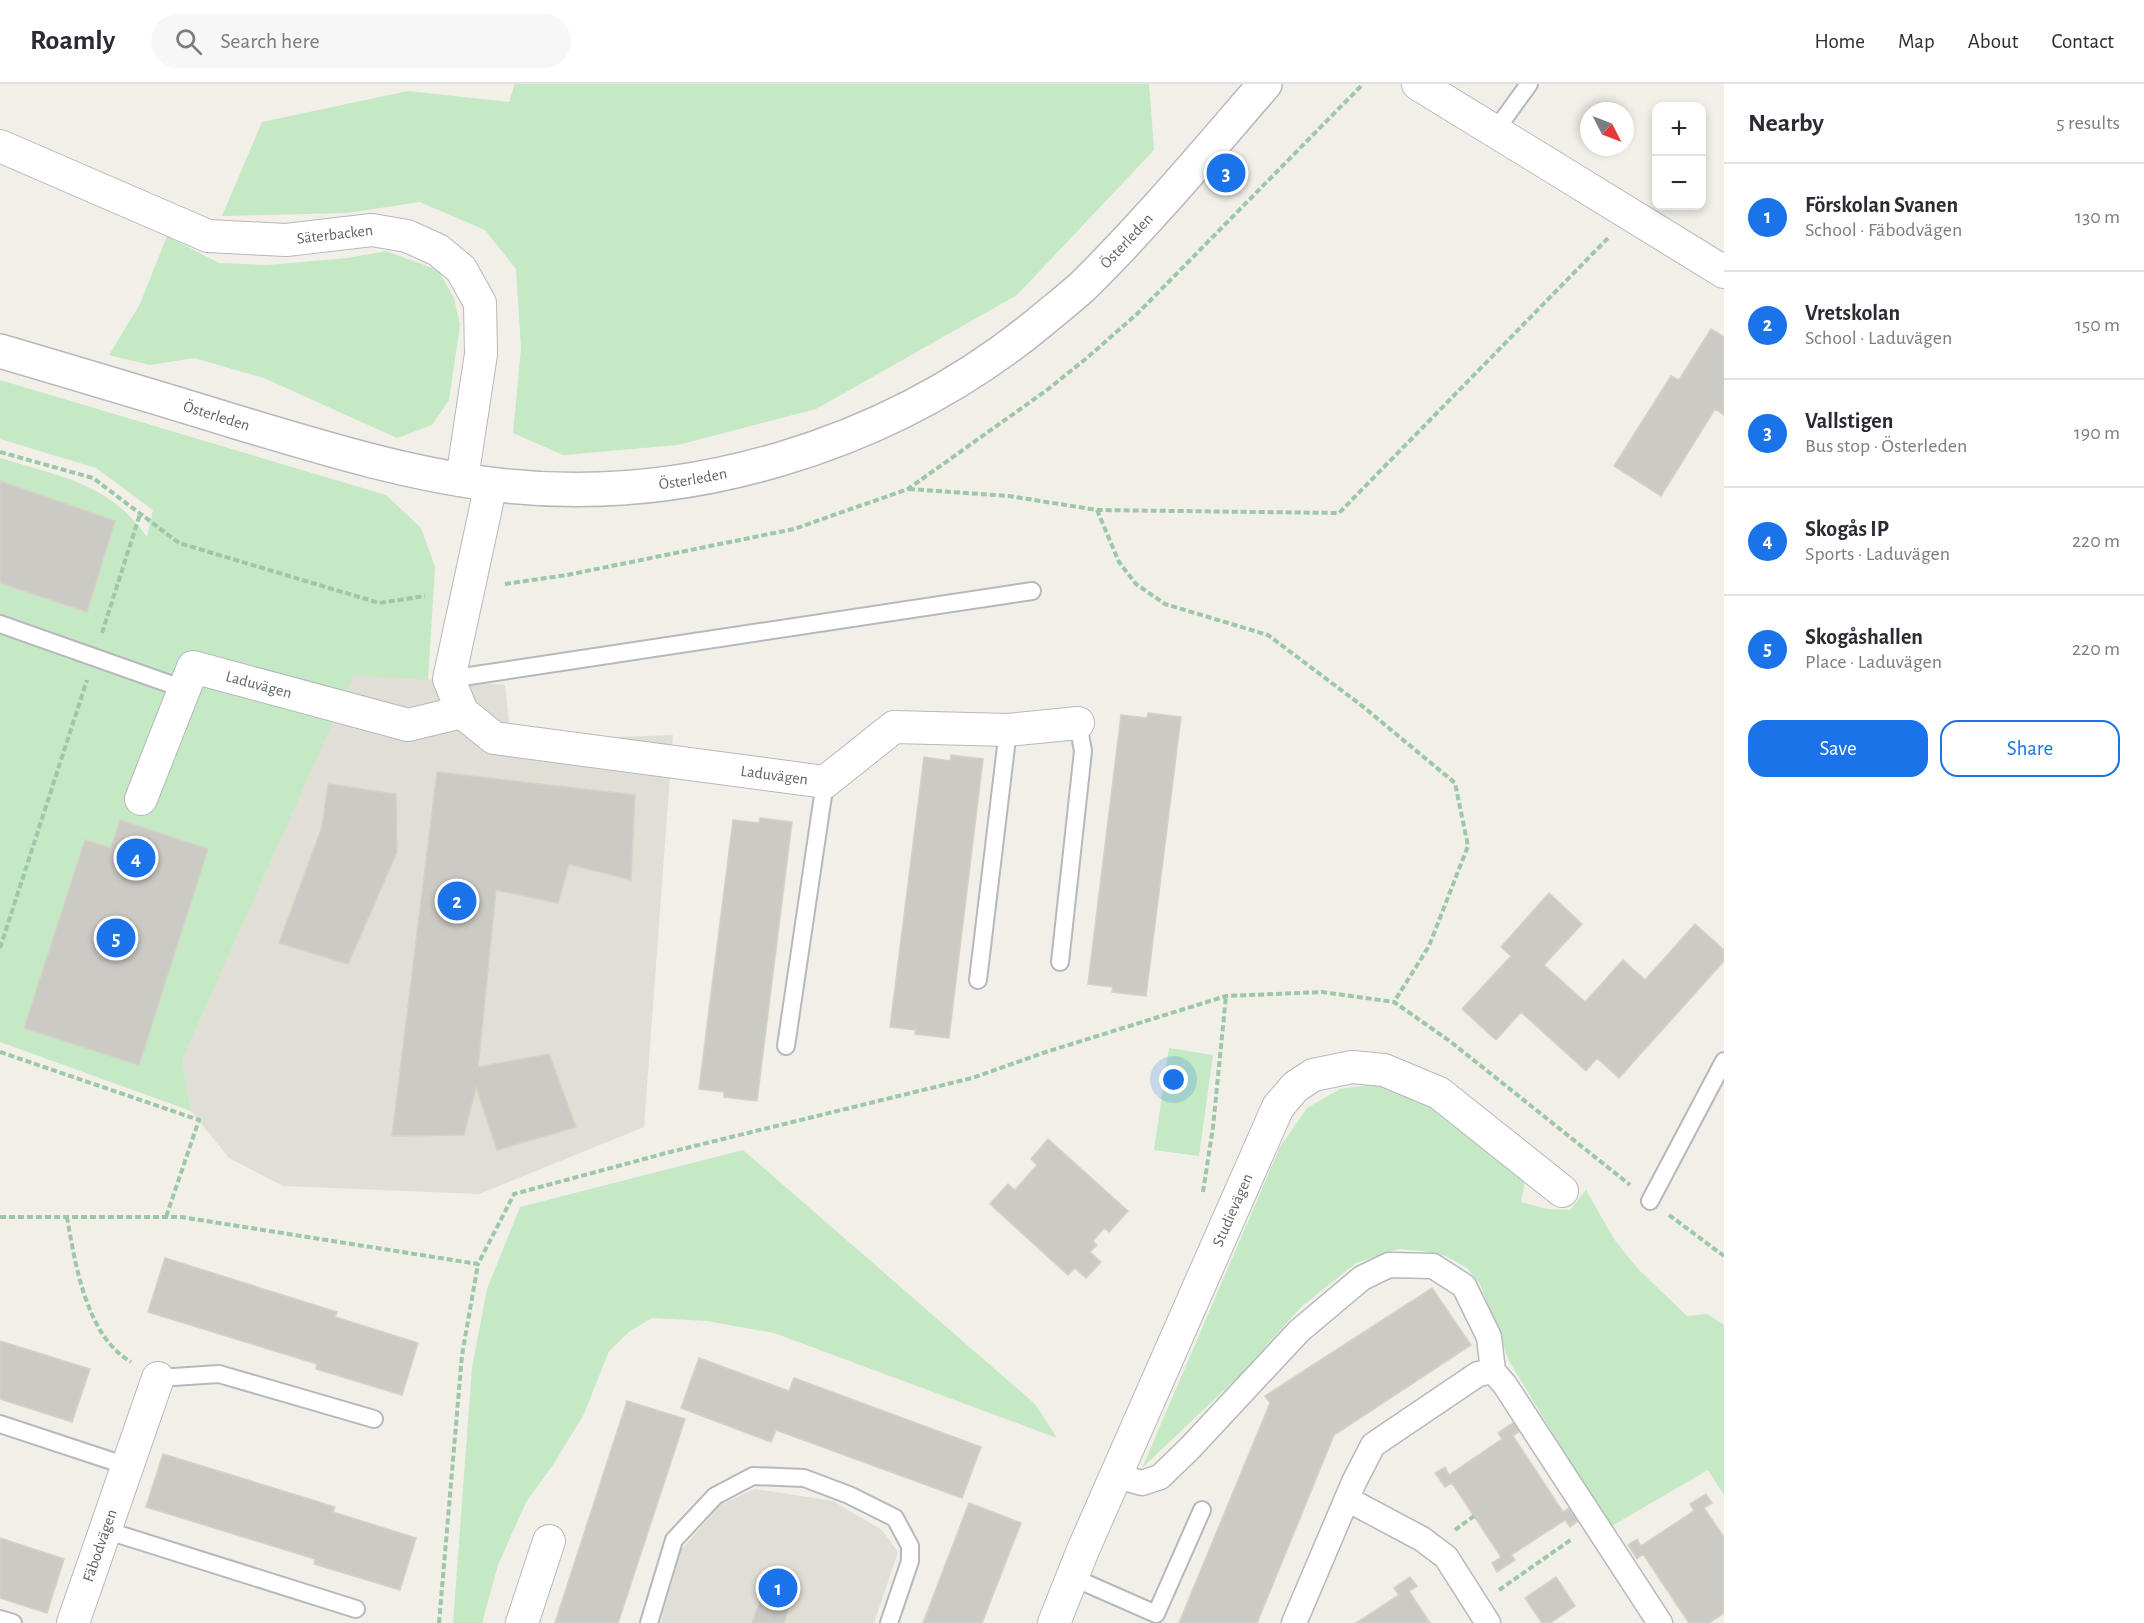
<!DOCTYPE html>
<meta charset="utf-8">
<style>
:root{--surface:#fff;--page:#f7f7f7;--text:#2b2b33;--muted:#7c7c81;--line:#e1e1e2;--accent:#1a73e8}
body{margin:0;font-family:"Alegreya Sans",sans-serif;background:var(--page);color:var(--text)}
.controls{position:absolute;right:18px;top:18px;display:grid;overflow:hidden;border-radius:12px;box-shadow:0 3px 9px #0003}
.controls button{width:54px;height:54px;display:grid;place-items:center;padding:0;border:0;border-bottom:2px solid var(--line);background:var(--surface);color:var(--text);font:30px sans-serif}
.compass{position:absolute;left:1580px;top:18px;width:54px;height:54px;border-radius:50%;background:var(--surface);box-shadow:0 3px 9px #0003;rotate:132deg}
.you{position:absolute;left:1174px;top:996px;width:21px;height:21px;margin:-15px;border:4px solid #fff;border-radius:50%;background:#1a73e8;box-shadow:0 0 0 9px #1a73e833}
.badge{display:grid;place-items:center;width:39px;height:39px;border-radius:50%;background:var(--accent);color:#fff;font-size:20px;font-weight:700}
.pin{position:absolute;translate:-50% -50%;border:3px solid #fff;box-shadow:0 2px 6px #0006}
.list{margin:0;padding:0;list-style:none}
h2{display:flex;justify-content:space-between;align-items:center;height:78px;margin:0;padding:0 24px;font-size:26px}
h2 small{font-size:20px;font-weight:400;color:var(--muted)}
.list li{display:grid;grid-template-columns:39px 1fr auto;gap:18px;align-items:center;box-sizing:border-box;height:108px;padding:0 24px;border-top:2px solid var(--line)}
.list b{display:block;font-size:22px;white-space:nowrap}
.list p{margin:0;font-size:20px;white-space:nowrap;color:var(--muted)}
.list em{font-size:20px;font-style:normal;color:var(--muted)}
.actions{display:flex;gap:12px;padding:18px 24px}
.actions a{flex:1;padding:14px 0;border:2px solid var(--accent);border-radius:18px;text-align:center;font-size:21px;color:var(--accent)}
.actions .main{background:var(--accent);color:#fff}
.icon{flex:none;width:33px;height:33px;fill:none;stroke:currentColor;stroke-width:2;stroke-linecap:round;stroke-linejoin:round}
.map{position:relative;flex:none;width:1724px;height:1539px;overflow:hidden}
header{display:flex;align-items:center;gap:36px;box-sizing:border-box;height:84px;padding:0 30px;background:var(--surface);border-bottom:2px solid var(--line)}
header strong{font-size:28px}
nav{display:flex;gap:33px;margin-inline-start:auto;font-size:21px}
.search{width:420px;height:54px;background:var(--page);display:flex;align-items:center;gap:15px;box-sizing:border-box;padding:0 21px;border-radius:33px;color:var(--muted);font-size:22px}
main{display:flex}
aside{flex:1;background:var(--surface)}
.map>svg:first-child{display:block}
</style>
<header>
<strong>Roamly</strong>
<div class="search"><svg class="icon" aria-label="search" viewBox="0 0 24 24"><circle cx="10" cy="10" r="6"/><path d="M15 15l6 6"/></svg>Search here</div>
<nav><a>Home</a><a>Map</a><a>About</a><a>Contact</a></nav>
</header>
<main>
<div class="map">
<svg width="1724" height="1539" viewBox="0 0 1724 1539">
<rect width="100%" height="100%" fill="#f1efe8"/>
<path fill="#e1ded6" d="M354 590 505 601 511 657 673 651 644 1043 479 1110 283 1102 229 1074 191 1027 182 976Z
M755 1405 833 1417 882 1446 898 1468 874 1539H660L682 1465 720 1421Z"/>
<path fill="#c5e8c5" d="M515 0H1149L1154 66 1017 211 816 325 678 361 563 371 513 349 521 264 516 185 485 146 420 118 347 129 222 132 262 38 408 7 509 18Z
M167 152 219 179 267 181 348 174 386 167 438 186 454 214 460 241 449 316 432 341 397 354 264 294 194 274 150 281 109 271 140 220Z
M0 296 386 411 421 444 435 483 428 596 354 591 182 976 191 1027 0 958V374C61 393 108 398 147 453L153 426 96 384 0 355Z
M1169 964 1213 971 1199 1072 1154 1066Z
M1378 1000 1437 1024 1526 1093 1521 1118 1547 1125 1570 1126 1586 1106 1614 1155 1637 1184 1687 1232 1707 1230 1724 1241V1411L1708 1386 1610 1443 1509 1277 1480 1200 1467 1184 1446 1172 1423 1167 1399 1165 1356 1179 1301 1223 1239 1292 1142 1384 1280 1063 1307 1024 1340 1005Z
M743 1066 1035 1320 1057 1354 774 1249 707 1237 652 1234 630 1247 609 1267 584 1330 553 1381 526 1418 498 1481 482 1539H453L472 1284 487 1205 520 1123Z"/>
<path fill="#cccac5" stroke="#d6d1c6" stroke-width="1.5" d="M1711 245 1724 253V331L1715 325 1661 412 1614 382 1671 292 1679 296Z
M0 397 115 437 87 528 0 499Z
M1148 629 1181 633 1146 912 1112 908 1113 903 1088 900 1121 631 1147 634Z
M951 671 983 675 949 954 915 950 916 946 890 943 924 673 950 677Z
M437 688 635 711 631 796 569 780 558 819 496 806 478 983 549 970 576 1043 497 1066 476 1003 464 1051 392 1052Z
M328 700 396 710 397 768 348 880 279 859 322 743Z
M760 734 792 738 757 1017 724 1013V1008L699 1005 733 736 759 739Z
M120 736 208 765 139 981 24 944 85 756 111 764Z
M1549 809 1582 840 1544 881 1585 918 1623 876 1645 896 1695 840 1724 866V877L1619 994 1597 974 1586 987 1521 928 1496 956 1462 925 1511 872 1501 863Z
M1048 1055 1128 1127 1109 1148 1104 1144 1093 1157 1097 1161 1090 1168 1101 1178 1086 1194 1075 1184 1068 1191 990 1120 1008 1100 1015 1106 1037 1081 1031 1075Z
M165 1174 337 1228 335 1233 418 1259 402 1311 316 1285 317 1280 148 1228Z
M1432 1204 1471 1261 1334 1351 1257 1539H1179L1270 1319 1265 1312Z
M0 1257 90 1285 72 1338 0 1315Z
M699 1274 789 1307 794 1294 981 1363 962 1414 776 1346 771 1358 681 1324Z
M627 1317 685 1335 673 1372 618 1539H555Z
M1514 1338 1520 1347 1513 1352 1563 1428 1569 1424 1578 1437 1570 1443 1565 1436 1511 1471 1515 1476 1497 1488 1492 1479 1501 1473 1452 1399 1445 1403 1435 1389 1445 1383 1449 1391 1502 1355 1498 1349Z
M163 1370 335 1423 333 1428 416 1454 400 1506 314 1480 315 1475 146 1423Z
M1706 1410 1712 1419 1704 1424 1724 1453V1529L1709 1539H1689L1643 1470 1637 1475 1628 1461 1637 1455 1641 1462 1694 1427 1690 1420Z
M969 1419 1021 1439 982 1539H923Z
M0 1454 64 1475 47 1529 0 1514Z
M1410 1493 1417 1502 1409 1507 1430 1539H1356L1399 1511 1394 1504Z
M1556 1493 1575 1522 1550 1539H1542L1525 1514Z
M761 1514 789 1523 784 1539H752Z"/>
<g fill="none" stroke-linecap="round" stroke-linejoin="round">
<g stroke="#b5b8bc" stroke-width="20">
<path id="service" d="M1495 47 1529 0
M0 540 184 605
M449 595 1032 507
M1060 878 1083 667 1078 639
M978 896 1008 646
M786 962 825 698
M1650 1117 1724 977
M158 1294 219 1290 374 1335
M0 1340 127 1382
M105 1446 356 1525
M1072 1493 1156 1530 1202 1426
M0 1535 13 1539
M649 1539 674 1456 715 1412 753 1392 804 1394 849 1411 895 1434 910 1462V1477L889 1539"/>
</g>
<g stroke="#b5b8bc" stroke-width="27">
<path id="pedestrian" d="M1116 1392 1142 1399 1160 1393 1190 1364 1299 1247 1362 1194 1389 1181 1433 1182 1464 1202 1489 1253 1493 1287
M1347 1415 1422 1455 1446 1473 1488 1539
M1294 1539 1354 1398 1373 1361 1478 1290 1493 1287 1505 1301 1660 1539"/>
</g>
<g stroke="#b5b8bc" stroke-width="34">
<g id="minor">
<path d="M1418 0 1724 188"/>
<path id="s1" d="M0 62 208 152 286 156 372 146 407 152 438 166 461 185 480 219 481 270 462 395"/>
<path id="s2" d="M462 628 494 654 825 698 894 643 1008 646 1078 639"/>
<path id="s3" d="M141 715 193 583 408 641 462 628 449 595 491 400"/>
<path id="s4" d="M73 1539 158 1294"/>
<path d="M522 1539 549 1457"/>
<path id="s5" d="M1054 1539 1083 1466 1278 1023 1295 1003 1313 991 1352 983 1384 986 1439 1009 1562 1107"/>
</g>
</g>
<g stroke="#b5b8bc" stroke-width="36">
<g id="tertiary">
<path id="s6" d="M0 267C78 290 156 313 233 337 317 362 403 389 490 400 683 425 889 362 1039 239 1053 227 1069 215 1083 202 1147 139 1206 68 1265 0"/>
</g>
</g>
<path stroke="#9cc7a9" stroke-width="4" stroke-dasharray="6 3" stroke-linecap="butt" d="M0 368 93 394 179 459 379 519 425 512
M909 405 1009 412 1097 426 1339 429 1609 153
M1097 426 1119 478 1136 500 1165 520 1268 551 1361 621 1455 699 1468 762 1429 862 1394 918
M505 500 567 491 794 445 908 405 1047 306 1088 273 1138 229 1363 0
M102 549 140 430
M0 864 87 596
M0 968 199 1036 166 1133
M1203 1108 1213 1043 1226 912
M1669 1131 1724 1172
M0 1133H181L478 1180 514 1110 670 1068 972 994 1046 968 1226 912 1322 908 1394 918 1451 958 1630 1101
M67 1133C75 1179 86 1252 131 1278
M1455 1446 1474 1432
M1499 1506 1572 1455
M439 1539 462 1271 478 1180"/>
<use href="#service" stroke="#fff" stroke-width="16"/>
<use href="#pedestrian" stroke="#fff" stroke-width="24"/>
<use href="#minor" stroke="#fff" stroke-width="32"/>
<use href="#tertiary" stroke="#fff" stroke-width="33"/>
</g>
<g text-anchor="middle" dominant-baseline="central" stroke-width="5" stroke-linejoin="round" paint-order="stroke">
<g font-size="16" fill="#5f6368" stroke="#fff">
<text stroke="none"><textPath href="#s1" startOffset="354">Säterbacken</textPath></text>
<text stroke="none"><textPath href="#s6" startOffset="1216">Österleden</textPath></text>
<text stroke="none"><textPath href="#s6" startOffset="226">Österleden</textPath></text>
<text stroke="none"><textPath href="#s6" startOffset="712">Österleden</textPath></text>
<text stroke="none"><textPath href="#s3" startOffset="210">Laduvägen</textPath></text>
<text stroke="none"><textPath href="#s2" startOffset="324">Laduvägen</textPath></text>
<text stroke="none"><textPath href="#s5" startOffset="450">Studievägen</textPath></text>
<text stroke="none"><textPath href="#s4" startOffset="82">Fäbodvägen</textPath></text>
</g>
</g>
</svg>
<div class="controls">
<button>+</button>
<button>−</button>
</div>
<svg class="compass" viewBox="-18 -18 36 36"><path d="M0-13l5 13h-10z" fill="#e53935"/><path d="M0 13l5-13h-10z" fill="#7c7c81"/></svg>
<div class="you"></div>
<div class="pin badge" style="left:778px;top:1504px">1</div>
<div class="pin badge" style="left:457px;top:817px">2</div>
<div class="pin badge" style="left:1226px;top:89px">3</div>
<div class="pin badge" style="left:136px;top:774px">4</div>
<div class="pin badge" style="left:116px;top:854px">5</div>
</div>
<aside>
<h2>Nearby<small>5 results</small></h2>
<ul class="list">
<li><span class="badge">1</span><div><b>Förskolan Svanen</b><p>School · Fäbodvägen</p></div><em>130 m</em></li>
<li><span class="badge">2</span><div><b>Vretskolan</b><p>School · Laduvägen</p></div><em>150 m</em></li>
<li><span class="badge">3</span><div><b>Vallstigen</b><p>Bus stop · Österleden</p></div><em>190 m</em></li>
<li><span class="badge">4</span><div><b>Skogås IP</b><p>Sports · Laduvägen</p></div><em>220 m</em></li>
<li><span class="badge">5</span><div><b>Skogåshallen</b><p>Place · Laduvägen</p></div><em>220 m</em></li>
</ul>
<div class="actions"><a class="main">Save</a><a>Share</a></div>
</aside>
</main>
